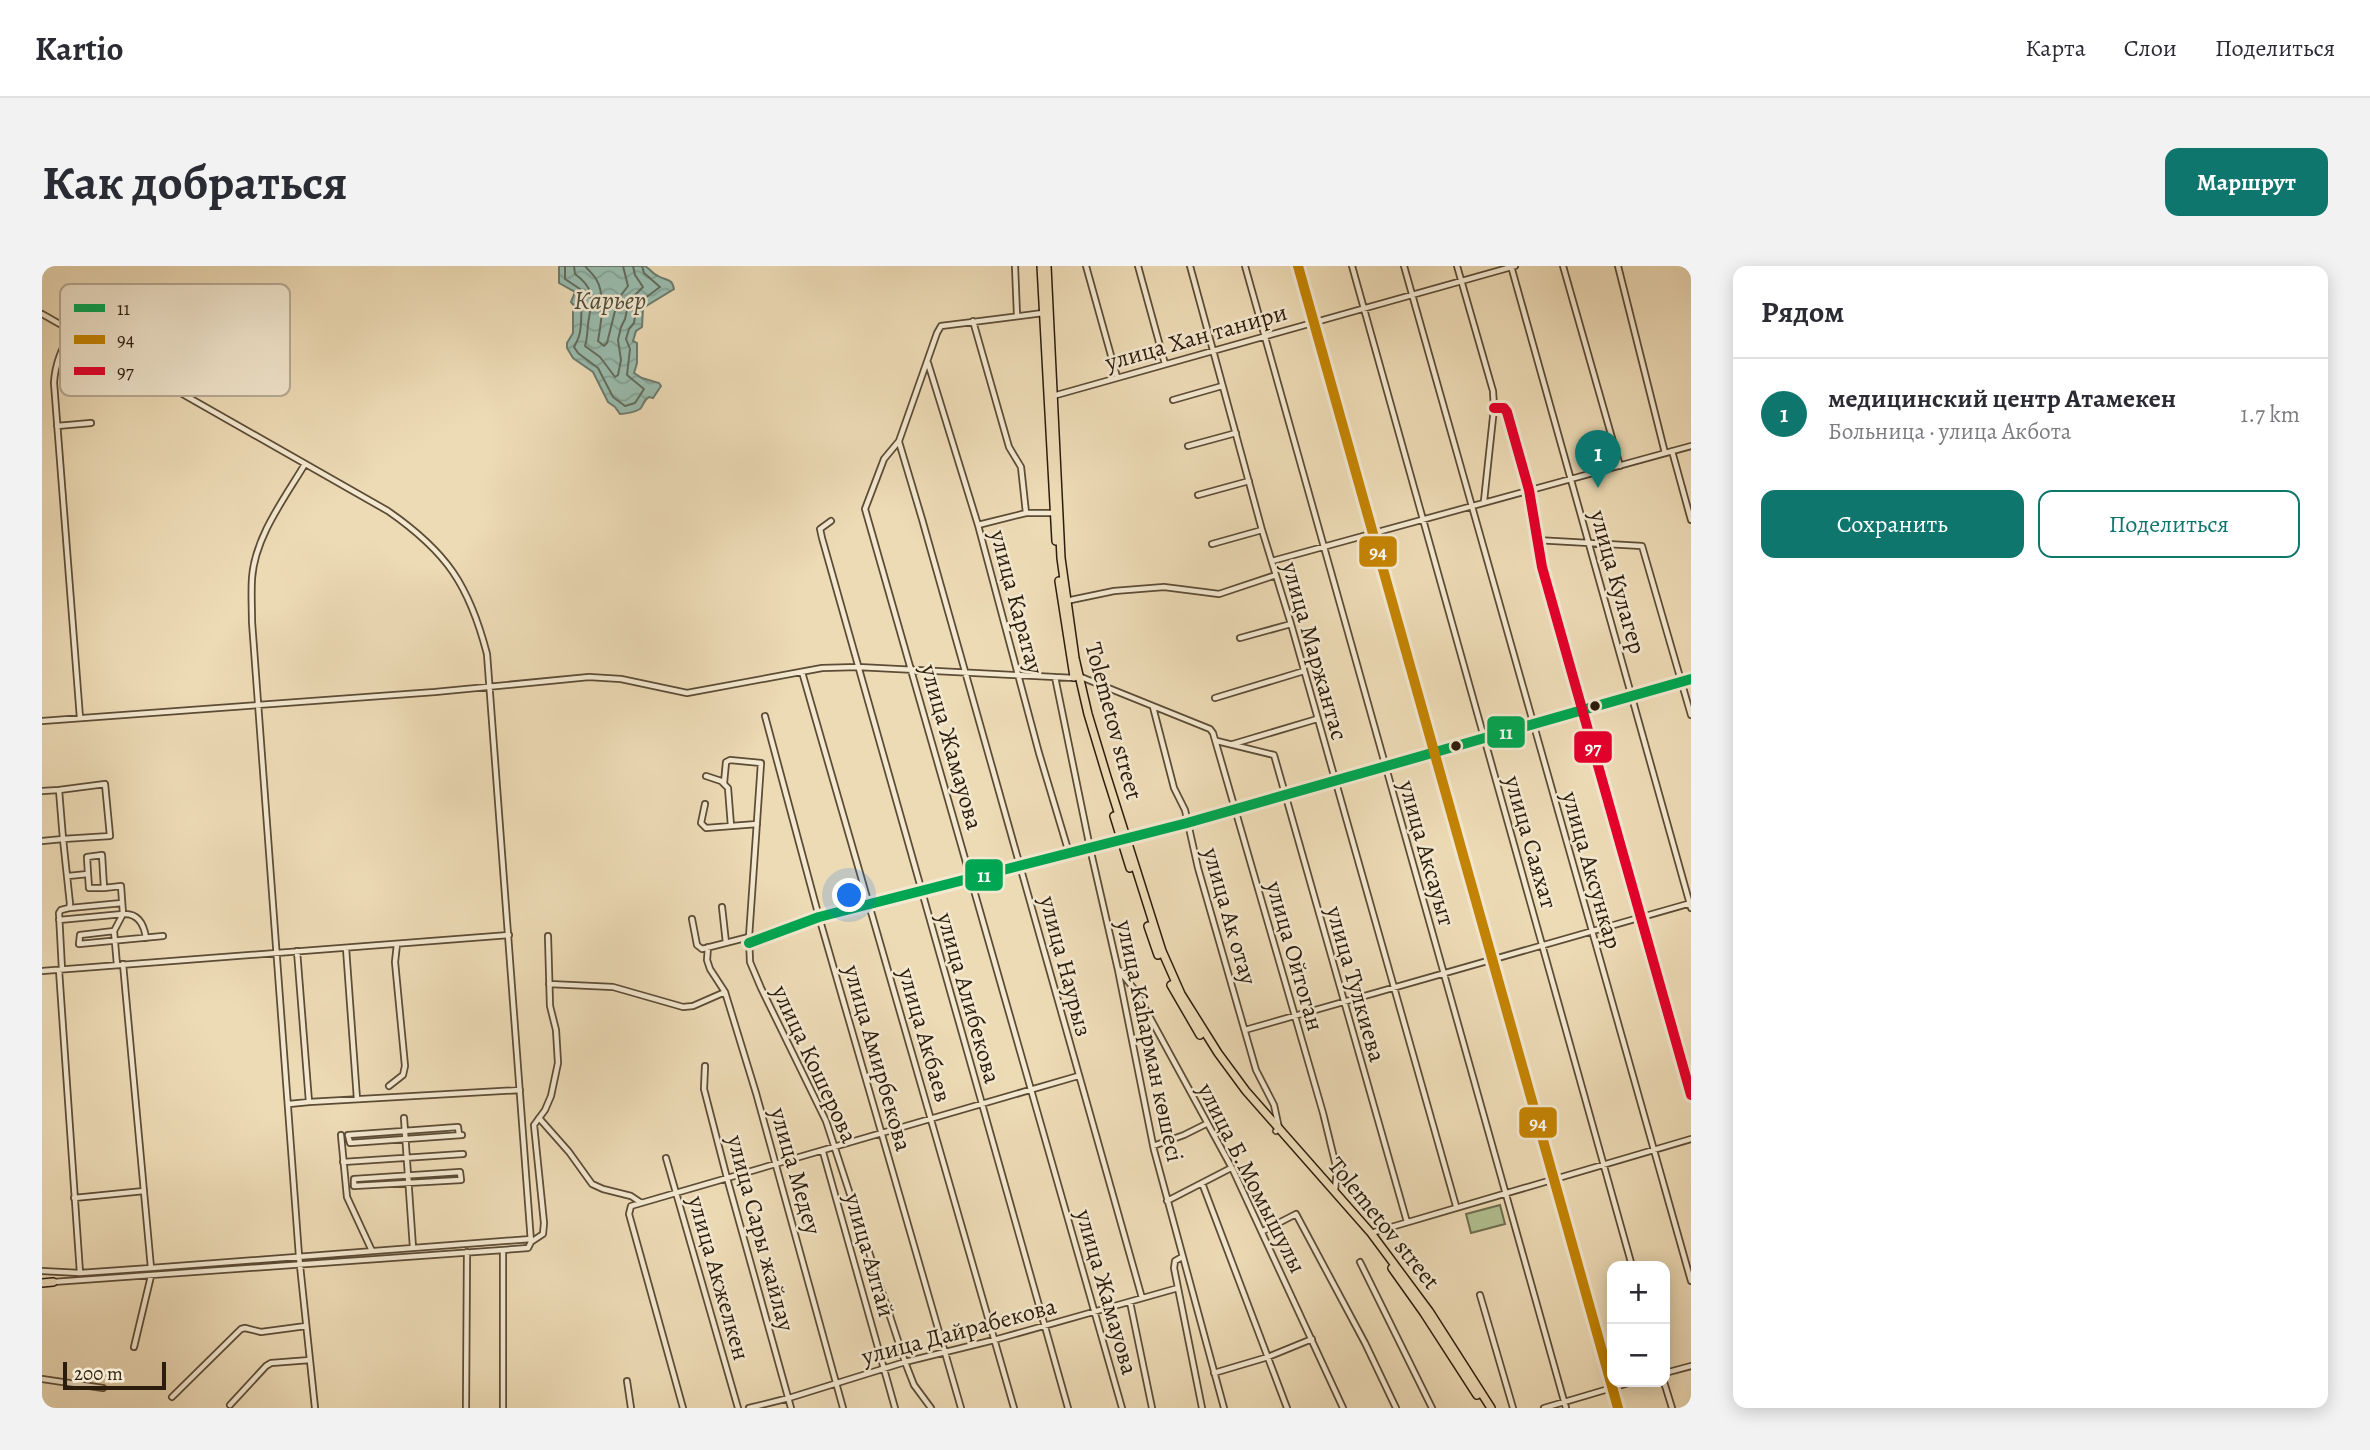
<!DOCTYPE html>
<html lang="ru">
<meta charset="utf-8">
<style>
:root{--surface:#fff;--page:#f2f2f3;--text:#2b2b33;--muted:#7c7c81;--line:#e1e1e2;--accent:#0f766e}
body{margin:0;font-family:Alegreya,serif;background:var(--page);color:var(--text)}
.controls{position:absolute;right:21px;bottom:21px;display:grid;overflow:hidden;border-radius:14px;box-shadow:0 4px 18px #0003}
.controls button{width:63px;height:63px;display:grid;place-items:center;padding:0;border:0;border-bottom:2px solid var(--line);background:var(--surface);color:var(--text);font:35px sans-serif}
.scale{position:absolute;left:21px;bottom:18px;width:103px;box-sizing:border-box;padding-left:7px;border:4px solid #2b1c0c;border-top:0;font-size:19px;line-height:24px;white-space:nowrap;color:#2b1c0c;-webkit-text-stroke:5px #f3e8d0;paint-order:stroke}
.you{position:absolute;left:808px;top:630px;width:24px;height:24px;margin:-18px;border:5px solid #fff;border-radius:50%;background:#1a73e8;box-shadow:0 0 0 10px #1a73e833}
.badge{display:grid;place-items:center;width:46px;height:46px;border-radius:50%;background:var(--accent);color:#fff;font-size:23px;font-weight:700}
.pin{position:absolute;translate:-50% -58px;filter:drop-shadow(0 2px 4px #0008)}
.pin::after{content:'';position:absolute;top:37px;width:24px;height:21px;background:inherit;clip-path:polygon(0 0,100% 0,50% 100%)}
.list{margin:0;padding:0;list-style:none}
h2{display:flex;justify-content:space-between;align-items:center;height:91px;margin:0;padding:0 28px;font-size:30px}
h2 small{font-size:23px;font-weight:400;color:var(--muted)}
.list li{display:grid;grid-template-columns:46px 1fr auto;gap:21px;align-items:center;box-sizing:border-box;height:112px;padding:0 28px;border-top:2px solid var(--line)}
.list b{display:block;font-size:26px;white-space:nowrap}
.list p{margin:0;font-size:23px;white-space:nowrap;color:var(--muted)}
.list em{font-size:23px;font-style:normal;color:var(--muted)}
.actions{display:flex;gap:14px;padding:21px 28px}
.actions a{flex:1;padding:16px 0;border:2px solid var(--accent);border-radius:14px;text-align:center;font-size:24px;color:var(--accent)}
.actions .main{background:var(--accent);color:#fff}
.map{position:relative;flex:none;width:1649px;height:1142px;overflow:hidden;border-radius:14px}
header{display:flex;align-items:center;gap:42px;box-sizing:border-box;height:98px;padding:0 35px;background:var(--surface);border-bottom:2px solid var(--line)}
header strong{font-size:33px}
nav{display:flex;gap:38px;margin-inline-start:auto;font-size:24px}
.intro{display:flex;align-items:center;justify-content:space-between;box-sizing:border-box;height:168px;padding:0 42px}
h1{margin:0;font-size:49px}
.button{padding:18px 32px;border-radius:14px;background:var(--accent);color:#fff;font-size:24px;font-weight:700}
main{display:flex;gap:42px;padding:0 42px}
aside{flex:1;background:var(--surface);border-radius:14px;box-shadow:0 4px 18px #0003}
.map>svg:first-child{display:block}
</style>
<header>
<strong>Kartio</strong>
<nav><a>Карта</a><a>Слои</a><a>Поделиться</a></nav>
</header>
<div class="intro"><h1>Как добраться</h1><a class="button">Маршрут</a></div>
<main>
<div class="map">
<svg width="1649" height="1142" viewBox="0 0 1649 1142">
<defs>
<pattern id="water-waves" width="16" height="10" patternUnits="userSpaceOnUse" patternTransform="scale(1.75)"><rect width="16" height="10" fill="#99bbad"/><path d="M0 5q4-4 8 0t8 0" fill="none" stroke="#84a094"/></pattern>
</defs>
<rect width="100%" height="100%" fill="#eddbb6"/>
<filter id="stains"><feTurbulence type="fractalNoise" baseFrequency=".00286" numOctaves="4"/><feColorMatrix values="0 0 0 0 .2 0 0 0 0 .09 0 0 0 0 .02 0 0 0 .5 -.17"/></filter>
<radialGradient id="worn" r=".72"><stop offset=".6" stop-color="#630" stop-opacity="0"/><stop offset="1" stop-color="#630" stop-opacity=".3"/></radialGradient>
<path fill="#b2c192" stroke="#6e6e4f" stroke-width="2" d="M1458 939 1463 958 1429 967 1424 948Z"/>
<path fill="url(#water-waves)" stroke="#6d7b6d" stroke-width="2" d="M517 0H603C608 3 611 8 616 10 625 15 630 12 632 23L601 42 600 61 594 65 591 75 595 77V97L592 107 600 112 617 117 619 120 611 132 607 131C601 134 602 139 598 143 593 146 583 148 578 148L573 141 566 136 551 106 531 92 525 82V77L531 67V43H535L529 36 533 26 517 17Z"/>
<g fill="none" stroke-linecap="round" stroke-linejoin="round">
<path stroke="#626c5c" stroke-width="2" d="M523 0V13L538 23C540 33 540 61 537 70 536 74 534 77 532 81L536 87 556 102 571 131 583 140 593 137 602 123 585 109 588 83 584 73 587 63 592 57 595 38 618 21 602 7 600 0
M532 0 533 8C551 21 551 31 547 52 545 62 546 71 543 80L558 91 573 111 576 109 579 94 576 74 579 61 583 53 587 35 601 21 593 9 591 0
M543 0C546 4 551 8 554 13 564 28 559 58 556 75L562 80 565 77 576 33 586 20 581 0"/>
<g stroke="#5c4c36" stroke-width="8">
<path id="minor" d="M973 0 975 49
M1044 0 1075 111
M1096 0 1123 98
M1148 0 1220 264 1249 358 1414 940
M1203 0 1524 1142
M1256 0 1576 1142
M1310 0 1590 1000
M1362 0 1649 1015
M1415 0 1451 125 1452 142 1442 235
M1469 0 1649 642
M1521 0 1578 200
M1576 0 1623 187
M1001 47 899 60 895 67 857 175 842 193 823 243 1080 1142
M0 48 346 245C405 286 427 319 445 388L489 976 486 982 461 984 11 1016
M931 55 967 181 979 201 984 247
M29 65C20 83 13 97 12 117L38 452
M886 97 936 259 997 487 1027 587
M1011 130 1473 0
M1131 134 1180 120
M1452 142H1462L1465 146 1487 224 1500 301 1649 829
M15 160 49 157
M857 176 880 253 1100 1032
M1146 180 1194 167
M1630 185 1649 254
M263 198C242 233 213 271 210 312 209 327 210 342 210 356L257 990 273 1142
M1156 229 1207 215
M789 255 778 263 780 272 1026 1142
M936 259 984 247H1012
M1494 274 1600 280 1649 449
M1170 278 1220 264
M1230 295 1649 180
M1024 335 1072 325 1122 321 1177 328 1234 309
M1198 372 1249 358
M760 406 972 1142
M1013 411 1048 582 1076 704 1112 884 1182 1142
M1039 411 1168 463 1171 467 1281 847 1295 904 1293 924
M1173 432 1262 405
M1111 441 1132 522 1143 544 1156 602 1214 804 1232 839 1237 862 1234 865
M723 450 777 651 919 1142
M0 455 393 426 547 411 579 413 645 427 780 402 816 401 1032 412
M1175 475 1232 489 1365 956
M1191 478 1275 453
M664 510 679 515 686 522 689 560
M682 517 684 496 688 494 719 497 707 671 708 696 719 722 784 855 863 1096 872 1119 889 1142
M0 525 17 524
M663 538 659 557 664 562 715 558
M0 575 21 573 17 524 63 518 68 570 21 573 28 638 27 642 19 644 17 647 20 704
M26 610 46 608 45 591 60 589 62 622H47L46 608
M680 641 684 677
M28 642 80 637
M650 653 655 679 660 683 707 671
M17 654 81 648 79 620 62 622
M72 665 38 669 37 678 121 670
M707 677 777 651 1145 557 1649 413
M666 681 665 694 668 703 683 726 714 827 801 1142
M304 682 315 833
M255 685 267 836 478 824
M81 698 109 1002
M75 699 72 665 81 648C96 647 102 658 104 672
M17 704 38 1007
M1077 704 1093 724 1191 904 1301 1142
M0 705 467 669
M507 718 571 721 641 741 651 740 683 726
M1203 764 1649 637
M663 800 662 823 685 912 749 1142
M347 820 361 809 363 800 353 696 355 678
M247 838 267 836
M362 852 371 982
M497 852 527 886 550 918 561 923 589 930 598 936
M299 869 305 931 330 985
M417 869 416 861 306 869 308 877 420 869
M1111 880 1142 869 1164 858
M781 886 853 1142
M624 892 696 1142
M301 896 421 888
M418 906 419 914 312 920V913Z
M1160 917 1245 1142
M32 932 102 925
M1125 935 1189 902
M1221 965 1254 948 1323 1077 1354 1142
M1329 967 1649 873
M489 976 501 968 502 957 492 859 503 844 509 830 516 797 514 764 508 740 506 670
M461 984V1142
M1140 991 1133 995 1132 1002 1160 1142
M1318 996 1390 1142
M0 1005 38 1007 109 1002 489 973
M1438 1029 1471 1142
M1088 1036 1110 1142
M92 1081 109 1010
M1172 1107 1226 1091 1270 1073
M1623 1107 1649 1100
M0 1113 61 1122
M585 1115 589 1142
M1622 1116 1630 1142
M130 1131 199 1063 203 1062 219 1066 264 1060
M188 1139 224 1100 229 1097 268 1094
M424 1142 425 986
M641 1142 587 948 589 940 1036 810
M707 1142 747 1132 863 1096 952 1074 1136 1022
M1502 1142 1590 1116"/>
</g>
<g stroke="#2b1c0c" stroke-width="10">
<path id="major" d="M999 0 1014 275
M1005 0 1019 292 1033 392 1046 448 1065 511 1120 685 1139 728 1176 787 1204 825 1329 967 1387 1045 1449 1142
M1017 315 1032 411
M1072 550 1088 602
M1106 660 1116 689
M1129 719 1158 769
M1350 1002 1382 1047 1435 1129
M0 1017 11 1016"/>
</g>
<use href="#minor" stroke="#f3e8d0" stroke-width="4.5"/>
<use href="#major" stroke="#eddbb6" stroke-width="7"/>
<g stroke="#f3e8d0" stroke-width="16">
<path id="bus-1" d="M707 677 777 651 1145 557 1649 413"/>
</g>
<g stroke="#f3e8d0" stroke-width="16">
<path id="bus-2" d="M1256 0 1576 1142"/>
</g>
<g stroke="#f3e8d0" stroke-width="16">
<path id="bus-3" d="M1452 142H1462L1465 146 1487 224 1500 301 1649 829"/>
</g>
<use href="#bus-1" stroke="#00a651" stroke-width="10"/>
<use href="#bus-2" stroke="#c48403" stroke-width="10"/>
<use href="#bus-3" stroke="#e4002b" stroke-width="10"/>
</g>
<g fill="#2b1c0c" stroke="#f3e8d0" stroke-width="2.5">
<circle cx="1553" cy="440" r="6"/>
<circle cx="1414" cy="480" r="6"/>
</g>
<g text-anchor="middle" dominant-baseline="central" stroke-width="5" stroke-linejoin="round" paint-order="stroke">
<g font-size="24" fill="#2b1c0c" stroke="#f3e8d0">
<text transform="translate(1154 71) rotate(-16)">улица Хан танири</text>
<text transform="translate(1576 316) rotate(74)">улица Кулагер</text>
<text transform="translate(975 336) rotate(75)">улица Каратау</text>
<text transform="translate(1273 385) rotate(74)">улица Маржантас</text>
<text transform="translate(1072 455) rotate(75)">Tolemetov street</text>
<text transform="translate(910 481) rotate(74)">улица Жамауова</text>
<text transform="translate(1489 576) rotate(74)">улица Саяхат</text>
<text transform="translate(1385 587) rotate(74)">улица Аксауыт</text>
<text transform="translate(1550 604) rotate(74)">улица Аксункар</text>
<text transform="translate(1188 650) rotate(74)">улица Ак отау</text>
<text transform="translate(1253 690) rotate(74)">улица Ойтоган</text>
<text transform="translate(1024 700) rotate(75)">улица Наурыз</text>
<text transform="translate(1314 718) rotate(74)">улица Тулкиева</text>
<text transform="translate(927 732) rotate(74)">улица Алибекова</text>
<text transform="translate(883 769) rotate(74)">улица Акбаев</text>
<text transform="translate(1108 775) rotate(78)">улица Каһарман көшесі</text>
<text transform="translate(836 792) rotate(74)">улица Амирбекова</text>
<text transform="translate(773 798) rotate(65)">улица Кошерова</text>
<text transform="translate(754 905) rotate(74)">улица Медеу</text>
<text transform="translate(1210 912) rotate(63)">улица Б.Момышулы</text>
<text transform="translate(1342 957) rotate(51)">Tolemetov street</text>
<text transform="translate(719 967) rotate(75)">улица Сары жайлау</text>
<text transform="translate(828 989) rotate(74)">улица Алтай</text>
<text transform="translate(677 1012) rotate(74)">улица Акжелкен</text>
<text transform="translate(1065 1026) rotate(74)">улица Жамауова</text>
<text transform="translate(917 1065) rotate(-15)">улица Дайрабекова</text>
</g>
<g font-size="26" font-style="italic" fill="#4c4c3c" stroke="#f3e8d0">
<text x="568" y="34">Карьер</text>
</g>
</g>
<rect x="18" y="18" width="230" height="112" rx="10" fill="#f3e8d0" stroke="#b7ab95" stroke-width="2"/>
<rect x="32" y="38" width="31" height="8" fill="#00a651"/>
<rect x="32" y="69" width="31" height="9" fill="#c48403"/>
<rect x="32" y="101" width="31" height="8" fill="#e4002b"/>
<g font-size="19" fill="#2b1c0c">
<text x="75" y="49">11</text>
<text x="75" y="80">94</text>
<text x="75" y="112">97</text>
</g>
<g stroke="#f3e8d0" stroke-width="2.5">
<rect x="1316" y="269" width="40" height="33" rx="7" fill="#c48403"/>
<rect x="1444" y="449" width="40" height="34" rx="7" fill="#00a651"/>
<rect x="1531" y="464" width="40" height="34" rx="7" fill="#e4002b"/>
<rect x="922" y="592" width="40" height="34" rx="7" fill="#00a651"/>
<rect x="1476" y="840" width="40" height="33" rx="7" fill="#c48403"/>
</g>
<g font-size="19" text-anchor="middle" font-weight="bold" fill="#fff">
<text x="1336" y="292">94</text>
<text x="1464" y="473">11</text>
<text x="1551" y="488">97</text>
<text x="942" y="616">11</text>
<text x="1496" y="863">94</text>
</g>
<rect width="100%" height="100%" filter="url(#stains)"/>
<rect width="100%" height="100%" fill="url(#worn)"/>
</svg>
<div class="controls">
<button>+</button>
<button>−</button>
</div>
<div class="scale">200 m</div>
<div class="you"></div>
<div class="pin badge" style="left:1556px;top:222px">1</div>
</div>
<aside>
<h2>Рядом<small></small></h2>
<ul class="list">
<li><span class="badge">1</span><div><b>медицинский центр Атамекен</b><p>Больница · улица Акбота</p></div><em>1.7 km</em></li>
</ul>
<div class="actions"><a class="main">Сохранить</a><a>Поделиться</a></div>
</aside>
</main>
